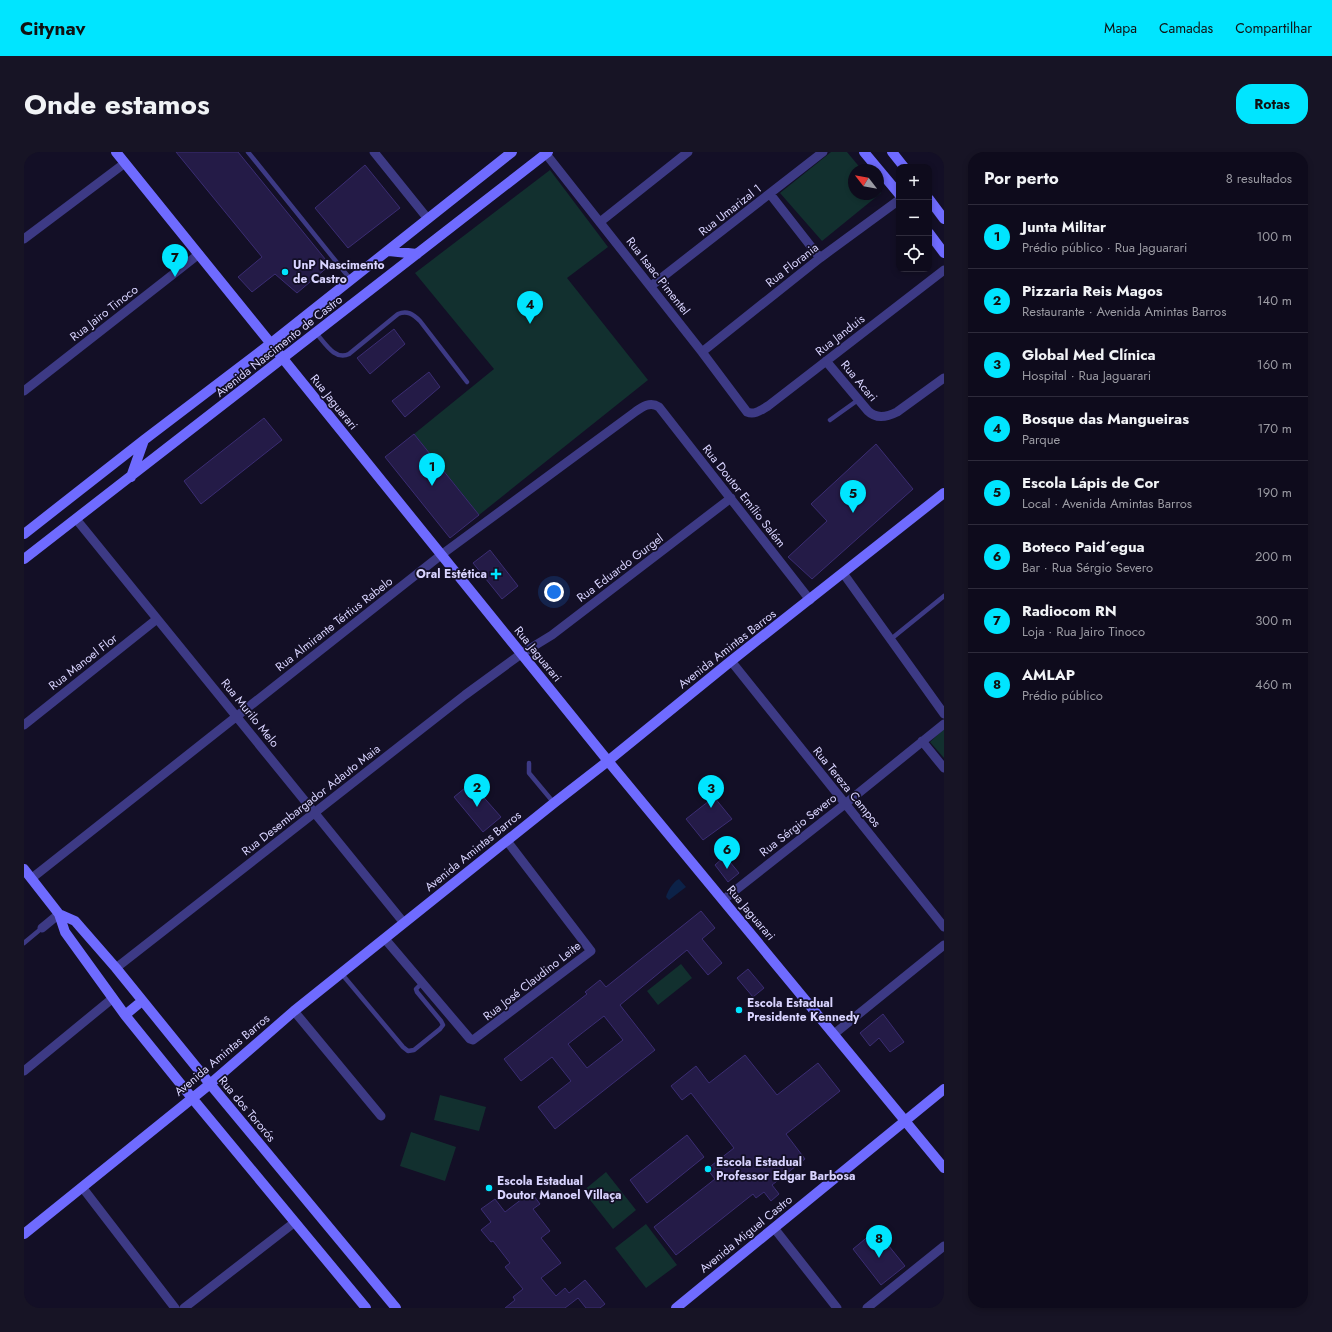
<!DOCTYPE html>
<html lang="pt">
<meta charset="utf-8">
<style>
:root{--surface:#0e0b1c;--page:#171425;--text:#f1f3f6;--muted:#9b9ba3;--line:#2e2b3b;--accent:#00e5ff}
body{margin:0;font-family:Jost,sans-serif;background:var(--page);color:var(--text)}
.controls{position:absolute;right:12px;top:12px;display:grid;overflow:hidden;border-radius:8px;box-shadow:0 2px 6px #0003}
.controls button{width:36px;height:36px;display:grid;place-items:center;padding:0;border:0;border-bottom:1px solid var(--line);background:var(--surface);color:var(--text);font:20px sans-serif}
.compass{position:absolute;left:824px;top:12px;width:36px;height:36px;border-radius:50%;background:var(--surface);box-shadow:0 2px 6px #0003;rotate:301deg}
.you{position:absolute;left:530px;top:440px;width:14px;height:14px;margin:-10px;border:3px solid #fff;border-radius:50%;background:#1a73e8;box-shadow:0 0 0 6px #1a73e833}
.badge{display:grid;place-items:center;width:26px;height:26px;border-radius:50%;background:var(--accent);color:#111;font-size:13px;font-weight:700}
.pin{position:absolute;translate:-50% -33px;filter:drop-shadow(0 1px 2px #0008)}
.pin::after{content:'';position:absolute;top:21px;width:14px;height:12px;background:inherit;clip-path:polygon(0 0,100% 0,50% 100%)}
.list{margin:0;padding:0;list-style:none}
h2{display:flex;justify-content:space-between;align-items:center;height:52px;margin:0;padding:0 16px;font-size:17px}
h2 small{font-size:13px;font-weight:400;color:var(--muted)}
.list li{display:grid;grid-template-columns:26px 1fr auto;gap:12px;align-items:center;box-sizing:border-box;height:64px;padding:0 16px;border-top:1px solid var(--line)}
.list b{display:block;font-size:15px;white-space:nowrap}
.list p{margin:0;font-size:13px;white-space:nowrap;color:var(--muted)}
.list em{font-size:13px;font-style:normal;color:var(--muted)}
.icon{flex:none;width:22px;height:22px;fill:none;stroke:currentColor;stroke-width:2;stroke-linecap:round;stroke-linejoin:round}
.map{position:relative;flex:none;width:920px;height:1156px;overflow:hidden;border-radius:16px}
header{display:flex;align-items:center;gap:24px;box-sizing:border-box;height:56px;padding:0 20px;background:var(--accent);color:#111}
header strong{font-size:19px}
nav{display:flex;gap:22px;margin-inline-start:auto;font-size:14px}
.intro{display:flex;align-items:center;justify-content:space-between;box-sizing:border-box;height:96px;padding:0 24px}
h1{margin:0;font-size:28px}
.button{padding:10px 18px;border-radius:16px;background:var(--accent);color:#111;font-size:14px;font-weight:700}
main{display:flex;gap:24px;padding:0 24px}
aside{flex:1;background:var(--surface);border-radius:16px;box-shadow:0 2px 6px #0003}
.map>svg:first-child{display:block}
</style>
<header>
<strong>Citynav</strong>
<nav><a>Mapa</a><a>Camadas</a><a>Compartilhar</a></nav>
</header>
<div class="intro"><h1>Onde estamos</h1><a class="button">Rotas</a></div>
<main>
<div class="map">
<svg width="920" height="1156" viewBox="0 0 920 1156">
<rect width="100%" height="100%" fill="#130f26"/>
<path fill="#12302f" d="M807 0H823L838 18H830V42H854V38L857 41 798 89 756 41Z
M526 18 584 95 543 126 624 228 455 363 390 282 470 217 391 121Z
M920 577V606L906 590Z
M657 812 668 826 634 853 623 839Z
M416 943 462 955 455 979 410 968Z
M387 980 432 995 421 1029 376 1014Z
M582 1020 612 1058 589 1077 559 1039Z
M622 1072 653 1113 622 1136 591 1096Z"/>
<path fill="#0c2248" d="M655 727 662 735 645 748 642 745C644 738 649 730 655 727Z"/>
<path fill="#241b47" stroke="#3b2d73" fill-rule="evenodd" d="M152 0H214L306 113 273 141 251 122 228 140 214 125 238 105Z
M341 13 376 56 324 96 291 56Z
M370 177 381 192 346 222 333 206Z
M405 220 416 235 381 265 368 249Z
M240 266 258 288 177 352 160 329Z
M390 282 455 363 426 386 361 305Z
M852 292 889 337 788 427 764 405 803 369 787 352Z
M466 398 494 434 478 447 449 411Z
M447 631 477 665 459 680 430 645Z
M690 645 708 667 679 688 662 667Z
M701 704 715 721 704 730 691 713Z
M677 759 691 776 678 787 698 811 684 823 663 798 596 853 631 898 531 977 514 955 547 929 528 905 497 929 480 907 563 842 561 840 576 828 582 835ZM580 864 599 888 563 916 544 892Z
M724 817 740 836 729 845 713 826Z
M859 862 880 890 866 900 855 886 846 894 836 881Z
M721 903 753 943 794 911 816 939 762 982 781 1007 748 1033 755 1042 747 1049 740 1040 732 1046 729 1042 652 1103 630 1075 691 1027 683 1017 710 996 667 941 658 948 647 934 672 914 685 931Z
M663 983 680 1005 623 1051 606 1028Z
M507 1040 516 1052 509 1057 526 1079 517 1086 537 1111 517 1126 532 1144 541 1136 545 1141 561 1128 581 1152 576 1156H562L554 1146 541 1156H481L491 1148 489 1145 499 1137 481 1115 486 1111 469 1089 467 1090 457 1078 467 1070 457 1057 471 1047 481 1060Z
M852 1078 881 1114 857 1133 829 1097Z"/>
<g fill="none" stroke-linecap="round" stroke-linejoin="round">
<path stroke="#3d3a85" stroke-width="4.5" d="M224 0 327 128
M292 181C301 191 311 209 325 202L374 162C383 158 389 162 396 169L443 230
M806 268 834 248
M867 487 920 444
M505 611V621L530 651
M0 791 18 776
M317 821 379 895 384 899 390 898 416 877 419 873 417 869 393 840 392 837 398 831"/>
<path stroke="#3d3a85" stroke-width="9" d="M350 0 404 67
M522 2 678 200 723 260C731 263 737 258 744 254L920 118
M746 42 796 106
M576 70 664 0
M0 87 101 11
M627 134 799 0
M678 200 796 106 875 48
M802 209 844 259C852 267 863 265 873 260L920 226
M0 239 175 102
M52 367 380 771
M819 421 920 562
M707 509 920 775
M0 573 133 467
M898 589 920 616
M8 726 417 403 611 260C618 255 626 249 635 255L786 448
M699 748 821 652 920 572
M18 776 35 762
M361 787 446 887 449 888 567 799 483 689
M92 816 441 543 497 502 528 483 707 346
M270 859 357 964
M810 882 920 793
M0 919 89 846
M58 1035 151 1156
M750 1076 813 1156
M160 1156 271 1070
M843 1156 920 1094"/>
<path stroke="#6f6bff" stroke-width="10" d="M92 0 584 609 920 1016
M840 0 875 42
M868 0 880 15
M905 47 920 67
M905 81 920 101
M365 99 393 102
M107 325 120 288
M0 382 120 288 246 192 488 0
M0 407 524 0
M0 717 35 762 41 780 101 863 168 946 342 1156
M35 762 51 769 92 816 186 932 372 1156
M101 863 118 849
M0 1082 186 932 270 859 530 651 584 609 707 509 920 341
M652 1156 920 937"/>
</g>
<g fill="#00e5ff" stroke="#130f26" stroke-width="1.5">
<circle cx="261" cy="120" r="4"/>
<path d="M470 416h4v4h4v4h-4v4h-4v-4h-4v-4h4z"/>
<circle cx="715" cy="858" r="4"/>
<circle cx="684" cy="1017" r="4"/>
<circle cx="465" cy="1036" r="4"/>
</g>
<g text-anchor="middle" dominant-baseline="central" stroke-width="3.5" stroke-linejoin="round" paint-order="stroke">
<g font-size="12" fill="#d9d4ff" stroke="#130f26">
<text transform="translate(706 58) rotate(-38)">Rua Umarizal 1</text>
<text transform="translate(768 113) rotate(-38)">Rua Florania</text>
<text transform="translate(634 124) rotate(52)">Rua Isaac Pimentel</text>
<text transform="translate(80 161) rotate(-38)">Rua Jairo Tinoco</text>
<text transform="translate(816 183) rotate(-38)">Rua Janduis</text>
<text transform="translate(255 194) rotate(-38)">Avenida Nascimento de Castro</text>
<text transform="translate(835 229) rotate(50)">Rua Acari</text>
<text transform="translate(310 250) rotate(51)">Rua Jaguarari</text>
<text transform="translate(720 344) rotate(52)">Rua Doutor Emílio Salém</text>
<text transform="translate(596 416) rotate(-37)">Rua Eduardo Gurgel</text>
<text transform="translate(310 472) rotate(-38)">Rua Almirante Tértius Rabelo</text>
<text transform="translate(703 497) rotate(-38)">Avenida Amintas Barros</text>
<text transform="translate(514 502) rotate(51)">Rua Jaguarari</text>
<text transform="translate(59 510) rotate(-38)">Rua Manoel Flor</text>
<text transform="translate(226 561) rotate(51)">Rua Murilo Melo</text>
<text transform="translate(823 635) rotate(51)">Rua Tereza Campos</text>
<text transform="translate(287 648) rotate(-38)">Rua Desembargador Adauto Maia</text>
<text transform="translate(774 673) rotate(-38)">Rua Sérgio Severo</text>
<text transform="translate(449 699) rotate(-39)">Avenida Amintas Barros</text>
<text transform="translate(727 761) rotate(50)">Rua Jaguarari</text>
<text transform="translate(508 829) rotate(-38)">Rua José Claudino Leite</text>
<text transform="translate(198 903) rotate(-40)">Avenida Amintas Barros</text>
<text transform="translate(223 957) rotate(50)">Rua dos Tororós</text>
<text transform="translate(722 1082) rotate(-39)">Avenida Miguel Castro</text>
</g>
<g font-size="12" font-weight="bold" fill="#d9d4ff" stroke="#130f26" text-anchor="start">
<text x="269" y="113">UnP Nascimento<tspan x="269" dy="14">de Castro</tspan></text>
<text x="463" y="422" text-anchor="end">Oral Estética</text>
<text x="723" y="851">Escola Estadual<tspan x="723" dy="14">Presidente Kennedy</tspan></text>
<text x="692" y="1010">Escola Estadual<tspan x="692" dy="14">Professor Edgar Barbosa</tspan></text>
<text x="473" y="1029">Escola Estadual<tspan x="473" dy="14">Doutor Manoel Villaça</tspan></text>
</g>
</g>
</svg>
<div class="controls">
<button>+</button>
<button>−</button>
<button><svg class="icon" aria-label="locate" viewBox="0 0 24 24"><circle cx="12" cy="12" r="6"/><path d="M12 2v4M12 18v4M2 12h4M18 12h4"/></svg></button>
</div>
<svg class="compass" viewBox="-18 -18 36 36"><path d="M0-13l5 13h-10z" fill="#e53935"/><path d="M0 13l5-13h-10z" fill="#9b9ba3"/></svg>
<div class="you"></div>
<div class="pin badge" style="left:408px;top:334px">1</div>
<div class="pin badge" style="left:453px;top:655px">2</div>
<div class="pin badge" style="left:687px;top:656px">3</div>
<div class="pin badge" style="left:506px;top:172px">4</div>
<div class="pin badge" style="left:829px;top:361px">5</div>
<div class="pin badge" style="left:703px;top:717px">6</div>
<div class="pin badge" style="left:151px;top:125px">7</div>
<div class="pin badge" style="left:855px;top:1106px">8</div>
</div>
<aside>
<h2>Por perto<small>8 resultados</small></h2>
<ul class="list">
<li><span class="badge">1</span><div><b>Junta Militar</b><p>Prédio público · Rua Jaguarari</p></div><em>100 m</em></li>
<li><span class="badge">2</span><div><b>Pizzaria Reis Magos</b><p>Restaurante · Avenida Amintas Barros</p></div><em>140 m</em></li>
<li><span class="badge">3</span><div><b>Global Med Clínica</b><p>Hospital · Rua Jaguarari</p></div><em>160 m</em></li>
<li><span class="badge">4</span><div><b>Bosque das Mangueiras</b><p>Parque</p></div><em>170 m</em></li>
<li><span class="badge">5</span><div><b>Escola Lápis de Cor</b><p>Local · Avenida Amintas Barros</p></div><em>190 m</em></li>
<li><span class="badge">6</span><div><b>Boteco Paid´egua</b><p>Bar · Rua Sérgio Severo</p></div><em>200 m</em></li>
<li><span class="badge">7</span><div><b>Radiocom RN</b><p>Loja · Rua Jairo Tinoco</p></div><em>300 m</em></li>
<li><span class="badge">8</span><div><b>AMLAP</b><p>Prédio público</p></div><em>460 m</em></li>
</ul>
</aside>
</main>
